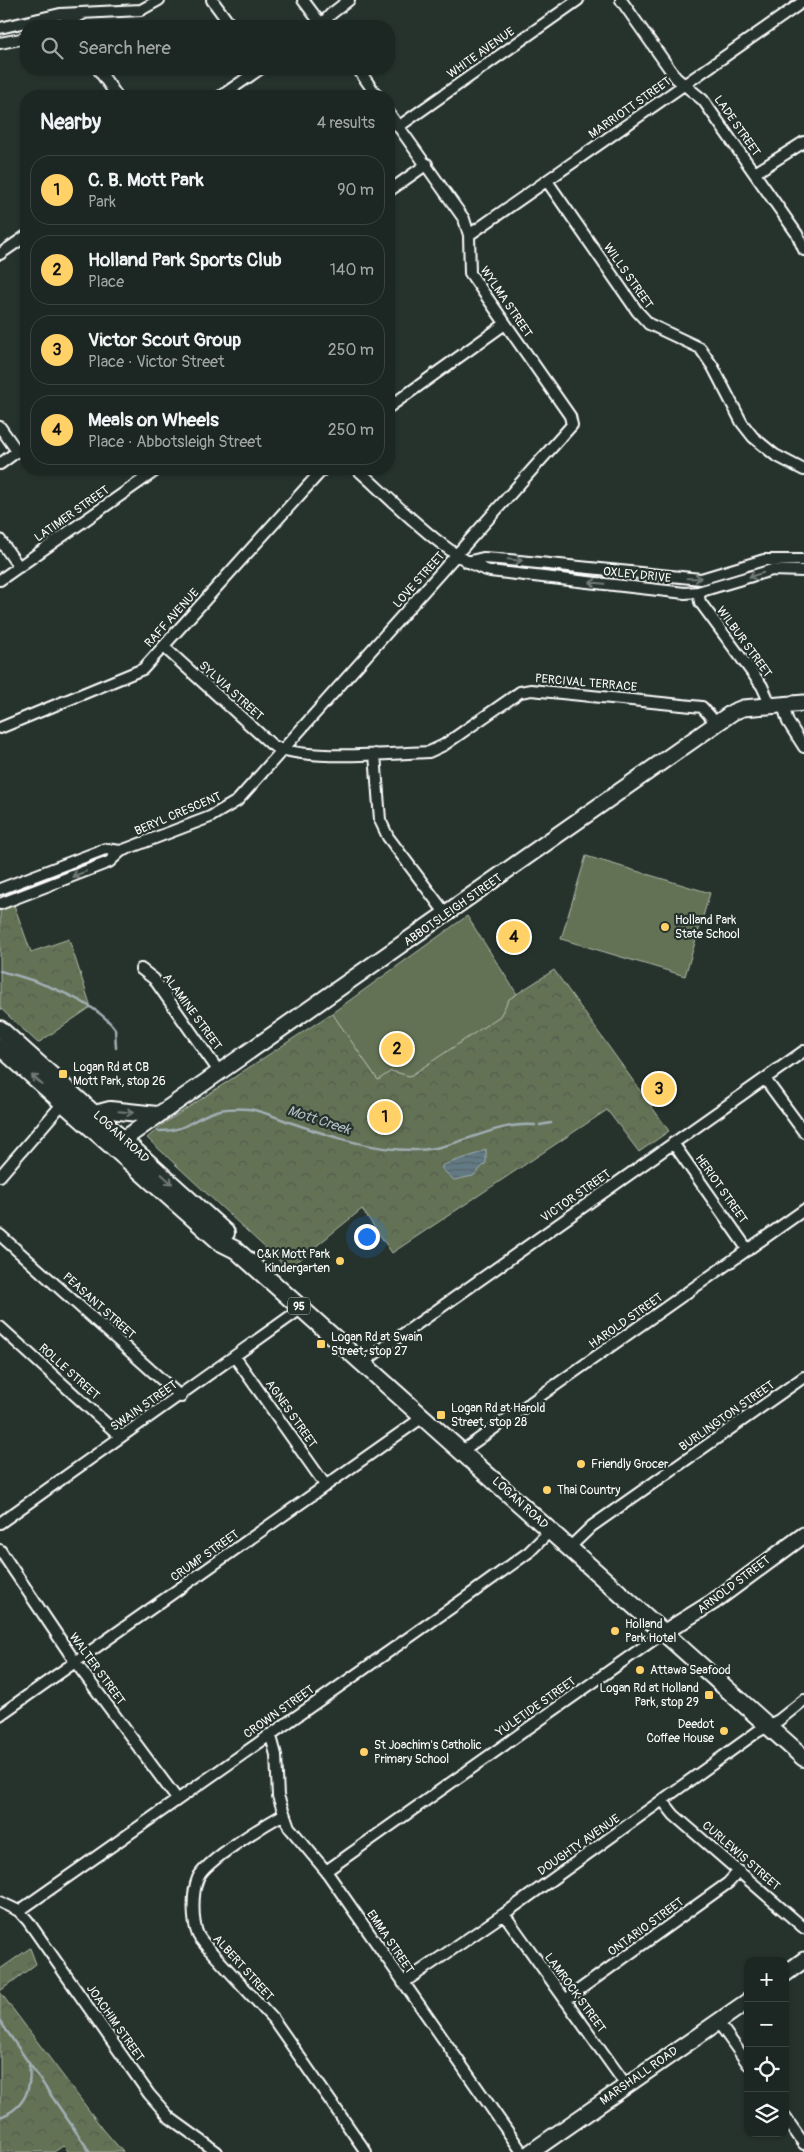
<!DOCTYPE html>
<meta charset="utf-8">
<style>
:root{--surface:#1c2622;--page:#252e2a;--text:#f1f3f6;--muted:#a0a5a5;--line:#3a4340;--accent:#ffd166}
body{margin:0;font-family:Pangolin,sans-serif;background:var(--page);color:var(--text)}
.controls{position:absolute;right:15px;bottom:15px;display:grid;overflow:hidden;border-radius:10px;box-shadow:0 1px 4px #0004}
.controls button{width:45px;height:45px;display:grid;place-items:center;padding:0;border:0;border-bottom:1px solid var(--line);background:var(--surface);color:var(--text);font:25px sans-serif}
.you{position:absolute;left:366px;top:1236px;width:18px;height:18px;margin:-12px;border:4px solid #fff;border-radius:50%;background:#1a73e8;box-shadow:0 0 0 8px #1a73e833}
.badge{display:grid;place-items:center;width:32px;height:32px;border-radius:50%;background:var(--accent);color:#111;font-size:16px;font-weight:700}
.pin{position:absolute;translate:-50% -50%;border:2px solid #fff;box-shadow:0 1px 5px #0006}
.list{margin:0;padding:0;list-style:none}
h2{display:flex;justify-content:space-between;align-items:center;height:65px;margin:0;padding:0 20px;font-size:21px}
h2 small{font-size:16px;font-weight:400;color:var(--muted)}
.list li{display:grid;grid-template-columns:32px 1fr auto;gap:15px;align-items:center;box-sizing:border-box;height:70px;margin:0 10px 10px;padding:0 10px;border:1px solid var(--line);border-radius:20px}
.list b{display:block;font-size:19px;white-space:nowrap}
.list p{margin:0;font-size:16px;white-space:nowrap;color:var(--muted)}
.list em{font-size:16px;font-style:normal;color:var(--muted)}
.icon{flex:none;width:28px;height:28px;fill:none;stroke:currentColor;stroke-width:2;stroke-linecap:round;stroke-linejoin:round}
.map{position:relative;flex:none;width:804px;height:2152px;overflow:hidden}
.search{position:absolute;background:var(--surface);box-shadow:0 1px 4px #0004;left:20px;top:20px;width:375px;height:55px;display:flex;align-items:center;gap:12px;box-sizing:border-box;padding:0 18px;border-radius:20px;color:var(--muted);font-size:19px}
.panel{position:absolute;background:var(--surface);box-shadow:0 1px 4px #0004;left:20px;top:90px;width:375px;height:385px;border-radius:20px}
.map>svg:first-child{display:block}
</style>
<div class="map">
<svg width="804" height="2152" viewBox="0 0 804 2152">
<defs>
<pattern id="forest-crowns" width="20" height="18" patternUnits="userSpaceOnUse" patternTransform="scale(1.25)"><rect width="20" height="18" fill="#637254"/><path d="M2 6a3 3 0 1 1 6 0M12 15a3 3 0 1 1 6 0" fill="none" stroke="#555b4f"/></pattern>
<pattern id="water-rules" width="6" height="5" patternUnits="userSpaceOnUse" patternTransform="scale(1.25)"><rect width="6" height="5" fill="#627a84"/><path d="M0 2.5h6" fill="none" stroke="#576368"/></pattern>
</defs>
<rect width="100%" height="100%" fill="#26332d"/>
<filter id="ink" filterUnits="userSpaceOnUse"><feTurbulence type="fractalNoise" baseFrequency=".02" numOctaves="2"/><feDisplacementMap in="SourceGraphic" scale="10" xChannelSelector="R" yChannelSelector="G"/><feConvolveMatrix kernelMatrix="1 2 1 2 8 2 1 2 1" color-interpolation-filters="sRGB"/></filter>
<g filter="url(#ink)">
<path fill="url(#forest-crowns)" stroke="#b1b8aa" d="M14 905 31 952 69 939 91 1007 38 1043 0 1008V909Z
M554 970 669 1131 639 1152 607 1110 392 1253 362 1209 288 1269 147 1138 163 1124 332 1013 378 1080 391 1071 410 1076 500 1016 509 999Z
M30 1948 36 1964 0 1991V1969Z
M0 1992 103 2129 123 2152H69L63 2146 54 2152H0Z"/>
<path fill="#637254" stroke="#b1b8aa" d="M586 856 710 893 685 976 561 939Z
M467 916 517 994 509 999 500 1016 410 1076 391 1071 378 1080 332 1013Z"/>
<path fill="url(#water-rules)" stroke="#a1afb5" d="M486 1149V1163L473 1176 454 1180 442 1169V1166C456 1159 472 1158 486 1149Z"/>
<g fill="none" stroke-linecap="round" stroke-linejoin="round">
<path stroke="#a1afb5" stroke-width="2.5" d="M0 971C33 979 95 1000 115 1029L116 1048
M540 1125 551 1123
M158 1131C184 1132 189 1121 211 1113 222 1108 236 1108 248 1109 262 1110 284 1121 298 1125 335 1138 374 1150 413 1150 456 1151 493 1121 535 1125
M0 2021 90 2152
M0 2117C25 2108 32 2089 29 2065"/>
<g stroke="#fff" stroke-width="14">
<path id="street" d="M212 0 231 26
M303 0 321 24
M621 0 676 78 703 100 797 234 804 250
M59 26 83 14
M320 26 331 14 349 0
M0 28 60 14 141 10 159 0
M0 43 26 38
M98 69 117 96
M358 69 377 96
M221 96 260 69
M398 127 578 0
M755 173 804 142
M547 181 637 311 649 324 700 348 713 367 742 423 753 437 775 455 804 470
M389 191 427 164
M469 235 804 1
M0 254 26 236
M389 407 505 324
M0 427 17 451
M0 464 26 445
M357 469C390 498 450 561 490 571L685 593 698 592 772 570 804 571
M0 540 19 567
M467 562 483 558 498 559 701 579 764 560H804
M0 580 158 469
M698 592 700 602 762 686 771 706
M164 647 272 745C301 762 392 753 429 752L444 745 520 692 531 690 702 707 717 724
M783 705 788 722 804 747
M0 728 143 669 323 469
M375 754 380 820 388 837 446 914
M0 889 105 849 121 851
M0 904 109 862 121 851 210 817 237 801 572 425 570 416 470 273 469 235 464 219 389 113
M141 969 154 979 220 1073
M765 1079 804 1132
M673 1143 748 1250
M0 1176 63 1103
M0 1235 181 1397
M0 1327 121 1437
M235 1357 326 1486
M362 1363 804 1051
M462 1451 804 1210
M0 1523 302 1308
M569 1548 592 1526 804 1377
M0 1550 76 1663 177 1799
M0 1715 423 1417
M268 1735 272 1740 276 1755 278 1796 289 1827 326 1871 522 2152
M663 1801 674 1815 804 1928
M284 1814C266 1824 205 1861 198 1878 192 1892 192 1921 198 1935 200 1939 204 1943 207 1947L274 2020 366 2152
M326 1871 663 1633
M0 1902 19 1911 28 1921 149 2094 170 2118 217 2152
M19 1911 468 1596 529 1552 550 1531
M504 1914 626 2085
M403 1983 504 1914 757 1732 779 1720 804 1700
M565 2000 728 1883 739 1871
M718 2022 748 2064
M785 2117 804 2144"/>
</g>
<g stroke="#fff" stroke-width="19">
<path id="secondary" d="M114 1146 733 712 743 708 804 703
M663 1633 713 1602 804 1535
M785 1974 804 1960
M531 2152 748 2001"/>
</g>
<g stroke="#fff" stroke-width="20">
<path id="primary" d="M0 1029 226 1233
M0 1047 220 1242 236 1250 804 1758
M95 1114 110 1110 157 1115"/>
</g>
<use href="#street" stroke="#26332d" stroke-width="10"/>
<use href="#secondary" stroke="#26332d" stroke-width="15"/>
<use href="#primary" stroke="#26332d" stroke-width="16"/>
</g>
<defs><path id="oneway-shaft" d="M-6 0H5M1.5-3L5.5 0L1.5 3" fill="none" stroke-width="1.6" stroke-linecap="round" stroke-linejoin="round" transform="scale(1.25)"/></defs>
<g stroke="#727a76">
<use href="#oneway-shaft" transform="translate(515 560) rotate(6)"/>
<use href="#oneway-shaft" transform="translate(756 575) rotate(163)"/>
<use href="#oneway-shaft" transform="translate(694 578) rotate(-1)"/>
<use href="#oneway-shaft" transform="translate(597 583) rotate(-174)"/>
<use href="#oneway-shaft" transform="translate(79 874) rotate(159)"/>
<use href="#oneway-shaft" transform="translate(37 1080) rotate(-138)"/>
<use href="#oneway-shaft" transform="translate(126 1112) rotate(5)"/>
<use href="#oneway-shaft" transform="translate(167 1179) rotate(42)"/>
</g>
</g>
<g fill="#ffd166" stroke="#26332d" stroke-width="2">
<circle cx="665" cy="927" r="5"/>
<rect x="58" y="1069" width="10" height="10" rx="2.5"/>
<circle cx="340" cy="1261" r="5"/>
<rect x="316" y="1339" width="10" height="10" rx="2.5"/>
<rect x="436" y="1410" width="10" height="10" rx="2.5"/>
<circle cx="581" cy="1464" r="5"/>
<circle cx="547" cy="1490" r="5"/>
<circle cx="615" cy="1631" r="5"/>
<circle cx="640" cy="1670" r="5"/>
<rect x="704" y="1690" width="10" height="10" rx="2.5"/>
<circle cx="724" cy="1731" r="5"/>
<circle cx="364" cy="1752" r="5"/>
</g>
<g text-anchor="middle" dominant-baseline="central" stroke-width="4.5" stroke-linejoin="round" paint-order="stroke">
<rect fill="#26332d" stroke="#bec2c0" stroke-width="1" x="288" y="1297.5" width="22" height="17" rx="4"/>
<g font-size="11" font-weight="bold" fill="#fff">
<text x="299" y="1306">95</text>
</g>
<g font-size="12" fill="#fff" stroke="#26332d">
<text transform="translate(481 53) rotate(-35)">WHITE AVENUE</text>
<text transform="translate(630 108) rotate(-35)">MARRIOTT STREET</text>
<text transform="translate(737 126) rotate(55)">LADE STREET</text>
<text transform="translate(628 276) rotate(55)">WILLS STREET</text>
<text transform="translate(506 302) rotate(56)">WYLMA STREET</text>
<text transform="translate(72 514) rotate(-35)">LATIMER STREET</text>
<text transform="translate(637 575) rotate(6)">OXLEY DRIVE</text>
<text transform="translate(419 580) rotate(-48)">LOVE STREET</text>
<text transform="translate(172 618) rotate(-48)">RAFF AVENUE</text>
<text transform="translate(744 642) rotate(54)">WILBUR STREET</text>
<text transform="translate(586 683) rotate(5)">PERCIVAL TERRACE</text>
<text transform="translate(231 691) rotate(42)">SYLVIA STREET</text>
<text transform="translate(178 814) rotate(-23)">BERYL CRESCENT</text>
<text transform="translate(453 910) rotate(-35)">ABBOTSLEIGH STREET</text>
<text transform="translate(192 1012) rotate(54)">ALAMINE STREET</text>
<text transform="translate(121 1137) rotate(42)">LOGAN ROAD</text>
<text transform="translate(721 1189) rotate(55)">HERIOT STREET</text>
<text transform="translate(576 1196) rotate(-35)">VICTOR STREET</text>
<text transform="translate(99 1306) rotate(42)">PEASANT STREET</text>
<text transform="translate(626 1321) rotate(-35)">HAROLD STREET</text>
<text transform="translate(69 1372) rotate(42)">ROLLE STREET</text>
<text transform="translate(144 1406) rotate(-35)">SWAIN STREET</text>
<text transform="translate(291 1414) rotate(55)">AGNES STREET</text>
<text transform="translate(727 1416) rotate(-35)">BURLINGTON STREET</text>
<text transform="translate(520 1503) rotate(42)">LOGAN ROAD</text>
<text transform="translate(205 1556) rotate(-35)">CRUMP STREET</text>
<text transform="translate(734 1585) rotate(-37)">ARNOLD STREET</text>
<text transform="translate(97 1669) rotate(54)">WALTER STREET</text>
<text transform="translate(536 1707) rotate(-35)">YULETIDE STREET</text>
<text transform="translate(279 1712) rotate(-35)">CROWN STREET</text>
<text transform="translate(579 1845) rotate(-35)">DOUGHTY AVENUE</text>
<text transform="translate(741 1856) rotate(41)">CURLEWIS STREET</text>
<text transform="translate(646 1927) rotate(-36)">ONTARIO STREET</text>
<text transform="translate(390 1942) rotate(56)">EMMA STREET</text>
<text transform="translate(243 1968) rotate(48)">ALBERT STREET</text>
<text transform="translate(575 1993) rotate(54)">LAMROCK STREET</text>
<text transform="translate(115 2023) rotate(55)">JOACHIM STREET</text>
<text transform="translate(639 2076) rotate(-35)">MARSHALL ROAD</text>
</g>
<g font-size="12" fill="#fff" stroke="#26332d" text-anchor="start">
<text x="675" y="920">Holland Park<tspan x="675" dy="14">State School</tspan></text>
<text x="73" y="1067">Logan Rd at CB<tspan x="73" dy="14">Mott Park, stop 26</tspan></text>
<text x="330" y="1254" text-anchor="end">C&amp;K Mott Park<tspan x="330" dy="14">Kindergarten</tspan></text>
<text x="331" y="1337">Logan Rd at Swain<tspan x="331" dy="14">Street, stop 27</tspan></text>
<text x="451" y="1408">Logan Rd at Harold<tspan x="451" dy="14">Street, stop 28</tspan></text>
<text x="591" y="1464">Friendly Grocer</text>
<text x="557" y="1490">Thai Country</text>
<text x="625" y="1624">Holland<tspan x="625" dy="14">Park Hotel</tspan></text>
<text x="650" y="1670">Attawa Seafood</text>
<text x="699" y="1688" text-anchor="end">Logan Rd at Holland<tspan x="699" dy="14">Park, stop 29</tspan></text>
<text x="714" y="1724" text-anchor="end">Deedot<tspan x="714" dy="14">Coffee House</tspan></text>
<text x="374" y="1745">St Joachim's Catholic<tspan x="374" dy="14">Primary School</tspan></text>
</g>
<g font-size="14" font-style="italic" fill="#b0bcc2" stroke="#26332d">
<text transform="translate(319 1120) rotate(18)">Mott Creek</text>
</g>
</g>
</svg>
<div class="controls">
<button>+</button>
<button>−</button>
<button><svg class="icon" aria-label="locate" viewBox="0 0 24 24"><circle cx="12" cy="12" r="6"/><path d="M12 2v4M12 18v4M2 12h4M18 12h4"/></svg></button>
<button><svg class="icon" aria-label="layers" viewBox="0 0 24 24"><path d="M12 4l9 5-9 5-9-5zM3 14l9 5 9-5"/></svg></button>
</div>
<div class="you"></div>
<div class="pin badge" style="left:385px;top:1117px">1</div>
<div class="pin badge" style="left:397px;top:1049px">2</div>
<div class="pin badge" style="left:659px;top:1089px">3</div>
<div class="pin badge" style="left:514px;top:937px">4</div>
<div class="search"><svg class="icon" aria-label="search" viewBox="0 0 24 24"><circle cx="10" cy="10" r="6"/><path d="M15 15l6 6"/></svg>Search here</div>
<section class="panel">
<h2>Nearby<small>4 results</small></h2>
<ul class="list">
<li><span class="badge">1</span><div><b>C. B. Mott Park</b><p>Park</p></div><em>90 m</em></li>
<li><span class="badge">2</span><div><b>Holland Park Sports Club</b><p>Place</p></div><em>140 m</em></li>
<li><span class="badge">3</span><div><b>Victor Scout Group</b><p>Place · Victor Street</p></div><em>250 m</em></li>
<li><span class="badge">4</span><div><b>Meals on Wheels</b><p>Place · Abbotsleigh Street</p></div><em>250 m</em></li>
</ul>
</section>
</div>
